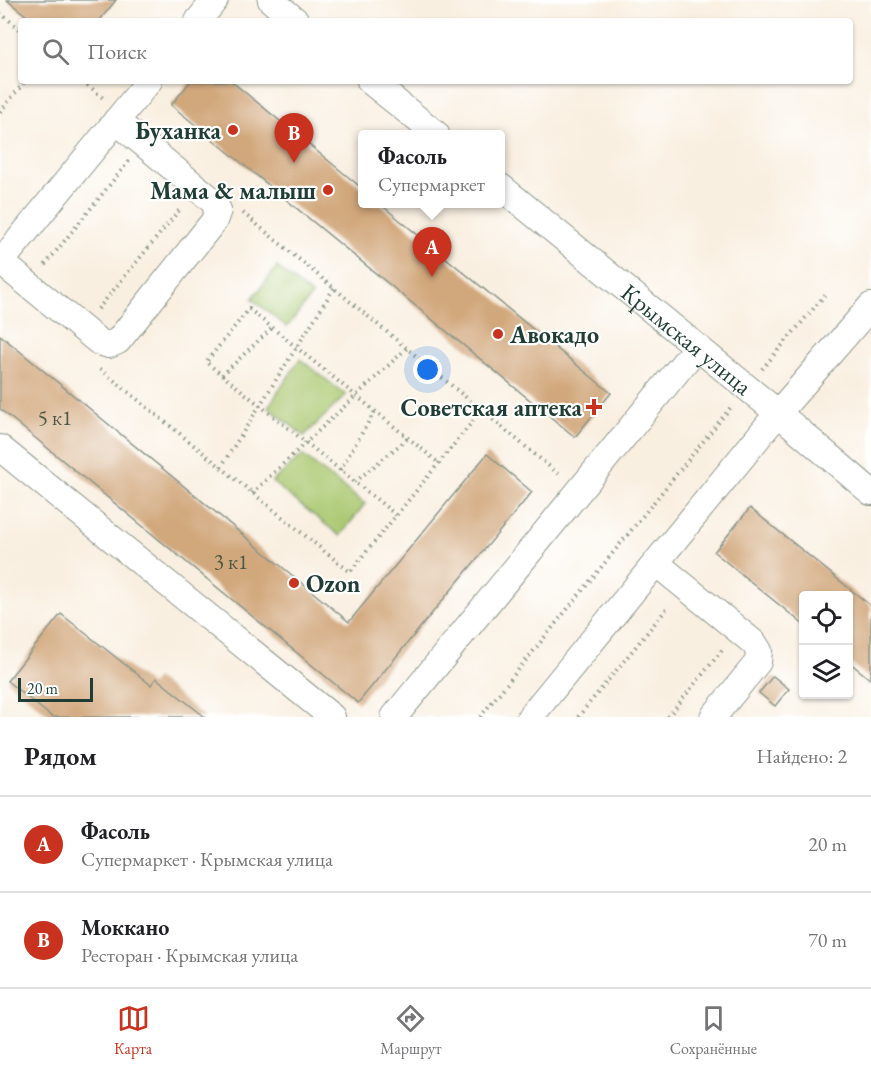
<!DOCTYPE html>
<html lang="ru">
<meta charset="utf-8">
<style>
:root{--surface:#fff;--page:#f6f6f6;--text:#202124;--muted:#757577;--line:#e0e0e0;--accent:#c8321e}
body{margin:0;font-family:"EB Garamond",serif;background:var(--page);color:var(--text)}
.controls{position:absolute;right:18px;bottom:18px;display:grid;overflow:hidden;border-radius:6px;box-shadow:0 2px 4px #0004}
.controls button{width:54px;height:54px;display:grid;place-items:center;padding:0;border:0;border-bottom:2px solid var(--line);background:var(--surface);color:var(--text);font:30px sans-serif}
.scale{position:absolute;left:18px;bottom:15px;width:75px;box-sizing:border-box;padding-left:6px;border:3px solid #1f3d34;border-top:0;font-size:16px;line-height:21px;white-space:nowrap;color:#1f3d34;-webkit-text-stroke:4px #fff;paint-order:stroke}
.you{position:absolute;left:428px;top:370px;width:21px;height:21px;margin:-15px;border:4px solid #fff;border-radius:50%;background:#1a73e8;box-shadow:0 0 0 9px #1a73e833}
.badge{display:grid;place-items:center;width:39px;height:39px;border-radius:50%;background:var(--accent);color:#fff;font-size:20px;font-weight:700}
.pin{position:absolute;translate:-50% -50px;filter:drop-shadow(0 2px 3px #0008)}
.pin::after{content:'';position:absolute;top:32px;width:21px;height:18px;background:inherit;clip-path:polygon(0 0,100% 0,50% 100%)}
.popup{position:absolute;left:358px;top:130px;width:147px;height:78px;box-sizing:border-box;display:grid;place-content:center;border-radius:6px;background:var(--surface);filter:drop-shadow(0 2px 4px #0005);font-size:20px;white-space:nowrap;color:var(--muted)}
.popup b{font-size:22px;color:var(--text)}
.popup::after{content:'';position:absolute;left:50%;top:100%;margin-left:-12px;border:12px solid transparent;border-top-color:var(--surface)}
.list{margin:0;padding:0;list-style:none}
h2{display:flex;justify-content:space-between;align-items:center;height:78px;margin:0;padding:0 24px;font-size:26px}
h2 small{font-size:20px;font-weight:400;color:var(--muted)}
.list li{display:grid;grid-template-columns:39px 1fr auto;gap:18px;align-items:center;box-sizing:border-box;height:96px;padding:0 24px;border-top:2px solid var(--line)}
.list b{display:block;font-size:22px;white-space:nowrap}
.list p{margin:0;font-size:20px;white-space:nowrap;color:var(--muted)}
.list em{font-size:20px;font-style:normal;color:var(--muted)}
.icon{flex:none;width:33px;height:33px;fill:none;stroke:currentColor;stroke-width:2;stroke-linecap:round;stroke-linejoin:round}
.map{position:relative;flex:none;width:871px;height:717px;overflow:hidden}
.search{position:absolute;background:var(--surface);box-shadow:0 2px 4px #0004;left:18px;right:18px;top:18px;height:66px;display:flex;align-items:center;gap:15px;box-sizing:border-box;padding:0 21px;border-radius:6px;color:var(--muted);font-size:22px}
.sheet{height:270px;background:var(--surface)}
nav{display:flex;justify-content:space-around;align-items:center;box-sizing:border-box;height:84px;border-top:2px solid var(--line);background:var(--surface);font-size:16px;color:var(--muted)}
nav a{display:grid;justify-items:center;gap:3px}
nav .on{color:var(--accent)}
.map>svg:first-child{display:block}
</style>
<div class="map">
<svg width="871" height="717" viewBox="0 0 871 717">
<rect width="100%" height="100%" fill="#fff"/>
<filter id="ink" filterUnits="userSpaceOnUse"><feTurbulence type="fractalNoise" baseFrequency=".0167" numOctaves="2"/><feDisplacementMap in="SourceGraphic" scale="12" xChannelSelector="R" yChannelSelector="G"/><feConvolveMatrix kernelMatrix="1 2 1 2 8 2 1 2 1" color-interpolation-filters="sRGB"/></filter>
<filter id="wash" filterUnits="userSpaceOnUse"><feTurbulence type="fractalNoise" baseFrequency=".008" numOctaves="4" result="noise"/><feDisplacementMap in="SourceGraphic" scale="24" xChannelSelector="R" yChannelSelector="G"/><feGaussianBlur stdDeviation="1.35" result="paint"/><feColorMatrix in="noise" values="0 0 0 0 0 0 0 0 0 0 0 0 0 0 0 0 0 1.4 0 .05"/><feComposite in="paint" operator="in"/></filter>
<g filter="url(#wash)">
<rect width="100%" height="100%" fill="#f9efe0"/>
<path fill="#aac86f" stroke="#648252" stroke-width="1.5" d="M277 267 312 295 287 327 252 299Z
M300 359 346 395 304 436 268 407Z
M302 455 365 504 340 536 272 482Z"/>
<g id="blocks">
<path fill="#d1a77b" d="M7 0H116L99 21H33Z
M191 81H231L363 189V204H380L611 393 575 437 171 105Z
M0 335 349 622 487 454 532 492 358 703 0 409Z
M750 508 871 606V680L849 662V596H804V625L714 552Z
M61 614 151 685 156 678 205 717H52L7 681Z
M773 676 789 689 775 706 759 693Z"/>
</g>
</g>
<g filter="url(#ink)">
<use href="#blocks" fill-opacity="0" stroke="#8c968a" stroke-width="1.5"/>
<g fill="none" stroke-linecap="round" stroke-linejoin="round">
<g stroke="#8c968a" stroke-width="28">
<g id="minor">
<path d="M271 0 296 21"/>
<path d="M198 21 215 0"/>
<path d="M370 81 436 134"/>
<path id="s1" d="M501 187 778 413 871 492"/>
<path d="M1 262 99 342 109 345 118 341 214 221 218 210 213 201 116 121"/>
<path d="M0 263 149 81"/>
<path d="M0 448 332 717"/>
<path d="M656 563 754 643 759 651 758 662 713 717"/>
<path d="M394 717 697 347"/>
<path d="M530 717 778 413 871 306"/>
</g>
</g>
<path stroke="#8c968a" stroke-width="4" stroke-dasharray="1.5 4.5" stroke-linecap="butt" d="M0 13 21 30
M83 81 103 98
M0 112 25 81
M243 213 561 476
M45 265 129 161
M98 309 181 208
M100 369 350 572 482 410
M762 369 826 294
M222 375 272 328
M221 467 334 288
M340 470 375 411
M355 482 408 438
M252 493 407 348
M396 515 206 362 249 309 439 463
M480 717 731 407
M578 717 669 606
M668 717 723 649"/>
<use href="#minor" stroke="#fff" stroke-width="26"/>
</g>
</g>
<g fill="#c8321e" stroke="#fff" stroke-width="2">
<circle cx="233" cy="130" r="6"/>
<circle cx="328" cy="190" r="6"/>
<circle cx="498" cy="334" r="6"/>
<path d="M591 398h6v6h6v6h-6v6h-6v-6h-6v-6h6z"/>
<circle cx="294" cy="583" r="6"/>
</g>
<g text-anchor="middle" dominant-baseline="central" stroke-width="4.5" stroke-linejoin="round" paint-order="stroke">
<g font-size="21" fill="#4c5846">
<text x="55" y="417">5 к1</text>
<text x="231" y="561">3 к1</text>
</g>
<g font-size="24" font-weight="bold" fill="#1f3d34" stroke="#fff" text-anchor="end">
<text x="221" y="130">Буханка</text>
<text x="316" y="190">Мама &amp; малыш</text>
<text x="510" y="334" text-anchor="start">Авокадо</text>
<text x="582" y="407">Советская аптека</text>
<text x="306" y="583" text-anchor="start">Ozon</text>
</g>
<g font-size="24" fill="#1f3d34" stroke="#fff">
<text stroke="none"><textPath href="#s1" startOffset="240">Крымская улица</textPath></text>
</g>
</g>
</svg>
<div class="controls">
<button><svg class="icon" aria-label="locate" viewBox="0 0 24 24"><circle cx="12" cy="12" r="6"/><path d="M12 2v4M12 18v4M2 12h4M18 12h4"/></svg></button>
<button><svg class="icon" aria-label="layers" viewBox="0 0 24 24"><path d="M12 4l9 5-9 5-9-5zM3 14l9 5 9-5"/></svg></button>
</div>
<div class="scale">20 m</div>
<div class="you"></div>
<div class="pin badge" style="left:432px;top:277px">A</div>
<div class="popup"><b>Фасоль</b>Супермаркет</div>
<div class="pin badge" style="left:294px;top:163px">B</div>
<div class="search"><svg class="icon" aria-label="search" viewBox="0 0 24 24"><circle cx="10" cy="10" r="6"/><path d="M15 15l6 6"/></svg>Поиск</div>
</div>
<section class="sheet">
<h2>Рядом<small>Найдено: 2</small></h2>
<ul class="list">
<li><span class="badge">A</span><div><b>Фасоль</b><p>Супермаркет · Крымская улица</p></div><em>20 m</em></li>
<li><span class="badge">B</span><div><b>Моккано</b><p>Ресторан · Крымская улица</p></div><em>70 m</em></li>
</ul>
</section>
<nav>
<a class="on"><svg class="icon" aria-label="map" viewBox="0 0 24 24"><path d="M3 6l6-2 6 2 6-2v14l-6 2-6-2-6 2zM9 4v14M15 6v14"/></svg>Карта</a>
<a><svg class="icon" aria-label="directions" viewBox="0 0 24 24"><path d="M12 3l9 9-9 9-9-9zM9 14v-3h6M13 9l2 2-2 2"/></svg>Маршрут</a>
<a><svg class="icon" aria-label="saved" viewBox="0 0 24 24"><path d="M7 4h10v16l-5-4-5 4z"/></svg>Сохранённые</a>
</nav>
